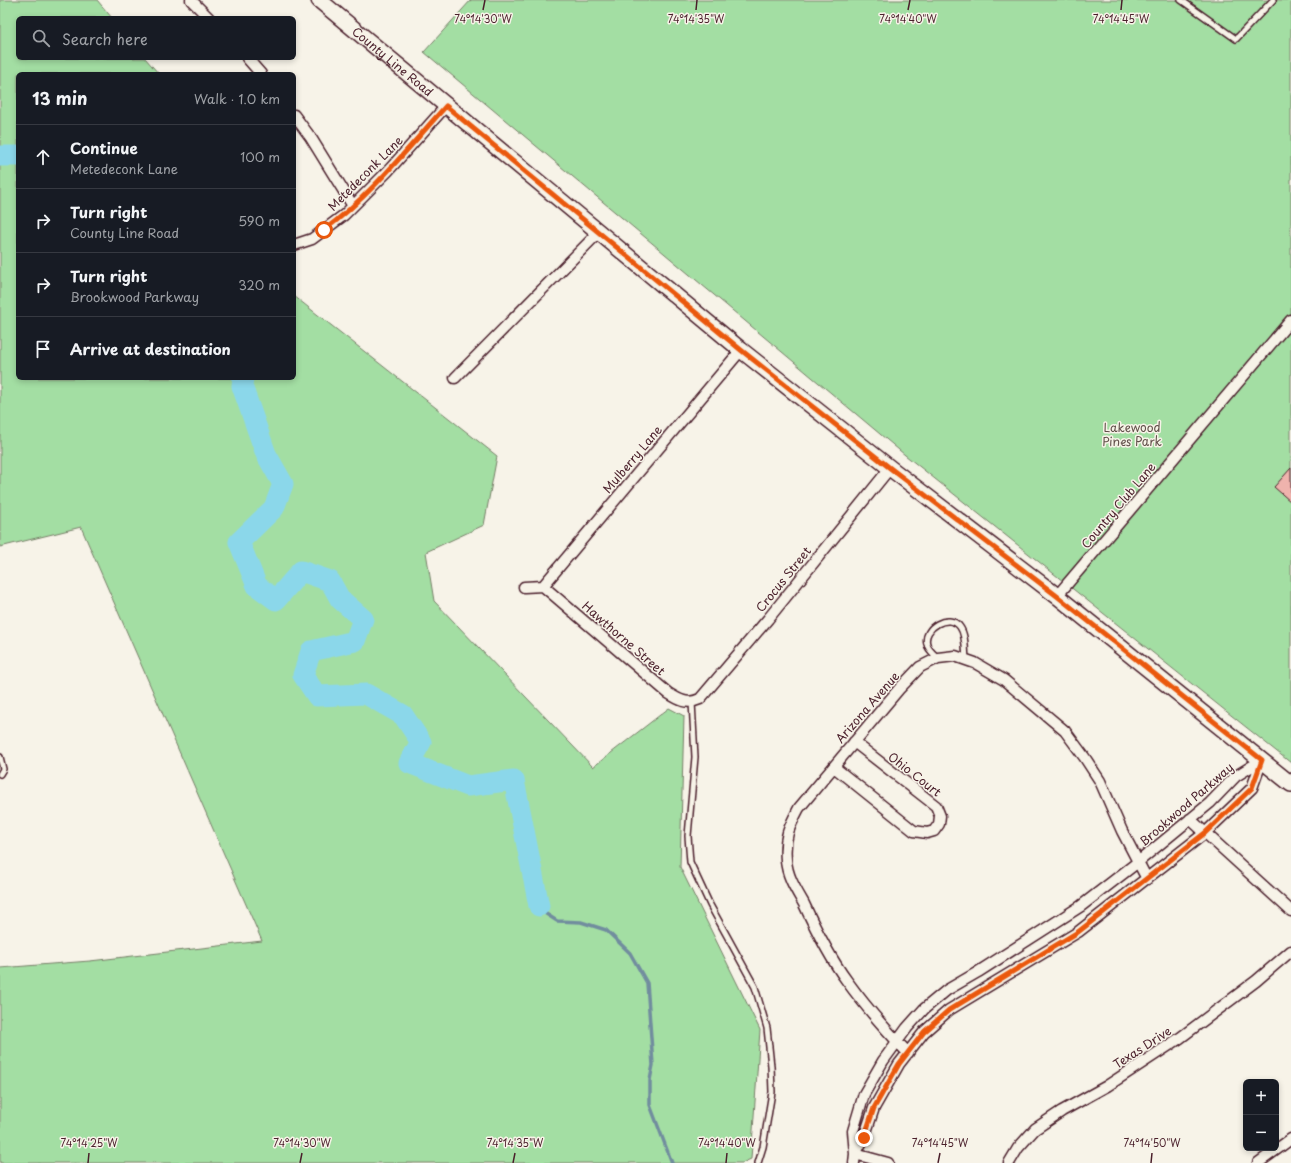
<!DOCTYPE html>
<meta charset="utf-8">
<style>
:root{--surface:#171b24;--page:#20242c;--text:#f1f3f6;--muted:#9ea1a6;--line:#363941}
body{margin:0;font-family:"Playpen Sans",sans-serif;background:var(--page);color:var(--text)}
.controls{position:absolute;right:12px;bottom:12px;display:grid;overflow:hidden;border-radius:6px;box-shadow:0 2px 6px #0003}
.controls button{width:36px;height:36px;display:grid;place-items:center;padding:0;border:0;border-bottom:1px solid var(--line);background:var(--surface);color:var(--text);font:20px sans-serif}
.stop{position:absolute;width:12px;height:12px;margin:-9px;border:3px solid #ea580c;border-radius:50%;background:#fff}
.stop.end{background:#ea580c;border-color:#fff;box-shadow:0 1px 4px #0008}
.list{margin:0;padding:0;list-style:none}
h2{display:flex;justify-content:space-between;align-items:center;height:52px;margin:0;padding:0 16px;font-size:17px}
h2 small{font-size:13px;font-weight:400;color:var(--muted)}
.list li{display:grid;grid-template-columns:26px 1fr auto;gap:12px;align-items:center;box-sizing:border-box;height:64px;padding:0 16px;border-top:1px solid var(--line)}
.list b{display:block;font-size:15px;white-space:nowrap}
.list p{margin:0;font-size:13px;white-space:nowrap;color:var(--muted)}
.list em{font-size:13px;font-style:normal;color:var(--muted)}
.icon{flex:none;width:22px;height:22px;fill:none;stroke:currentColor;stroke-width:2;stroke-linecap:round;stroke-linejoin:round}
.map{position:relative;flex:none;width:1291px;height:1163px;overflow:hidden}
.search{position:absolute;background:var(--surface);box-shadow:0 2px 6px #0003;left:16px;top:16px;width:280px;height:44px;display:flex;align-items:center;gap:10px;box-sizing:border-box;padding:0 14px;border-radius:6px;color:var(--muted);font-size:15px}
.panel{position:absolute;background:var(--surface);box-shadow:0 2px 6px #0003;left:16px;top:72px;width:280px;height:308px;border-radius:6px}
.map>svg:first-child{display:block}
</style>
<div class="map">
<svg width="1291" height="1163" viewBox="0 0 1291 1163">
<rect width="100%" height="100%" fill="#f7f3e8"/>
<filter id="ink" filterUnits="userSpaceOnUse"><feTurbulence type="fractalNoise" baseFrequency=".025" numOctaves="2"/><feDisplacementMap in="SourceGraphic" scale="8" xChannelSelector="R" yChannelSelector="G"/><feConvolveMatrix kernelMatrix="1 2 1 2 8 2 1 2 1" color-interpolation-filters="sRGB"/></filter>
<g filter="url(#ink)">
<path fill="#a3dea3" stroke="#767e67" d="M0 0H97L112 18H18V58H145L159 74H18V378H294V296L497 456 484 525 426 552 434 601 593 767 669 708 684 716 680 867 760 1030 751 1159 742 1163H0V968L90 961 262 941 81 527 0 547Z
M471 0H1291V763L905 455 424 52Z"/>
<g fill="none" stroke-linecap="round" stroke-linejoin="round">
<path stroke="#718d9e" stroke-width="3.5" d="M539 906 543 912 557 921 581 922 606 930 630 953 647 983 653 1065 650 1080V1105L672 1163"/>
<path stroke="#8bd7ea" stroke-width="21" d="M0 156H18
M243 378 242 386 266 454 283 484 274 508 239 542 257 586 276 600 301 571 330 581 340 599 363 619 355 641 311 651 303 675 317 696 366 694 403 715 421 742 409 763 468 786 514 780 539 906"/>
</g>
<path fill="#efb3ad" stroke="#4a1f2b" d="M1291 468V502L1274 487Z"/>
<g fill="none" stroke-linecap="round" stroke-linejoin="round">
<g stroke="#4a1f2b" stroke-width="8">
<path id="service" d="M1181 0 1236 39 1273 0
M938 658C934 654 928 650 927 644 922 628 949 612 960 627 966 635 965 650 966 660
M692 702 695 757 688 836 690 862 710 905 755 987 767 1028 771 1066 772 1092 763 1147 758 1163
M0 757 3 769 0 774"/>
</g>
<g stroke="#4a1f2b" stroke-width="13">
<path id="minor" d="M191 0 209 18
M247 58 261 74
M294 115 311 138 353 206
M294 245 312 239 344 215 388 171 446 106
M455 378 599 232
M543 586 668 693C679 700 687 705 700 699L768 619 890 468
M543 586 741 350
M524 587 543 586
M1057 596 1291 320
M834 767 914 831 927 833 934 831 939 824 940 816 936 806 854 742
M1190 819 1291 911
M908 1053C886 1030 865 1006 847 981 830 958 816 930 804 904 796 890 787 876 786 860 784 837 789 827 799 808L899 689 920 667 938 658 955 656 975 663 1004 680 1065 731 1085 758 1100 781 1122 831 1147 879
M855 1154 864 1138 874 1108 899 1064 924 1032 949 1010 1078 932 1205 833 1252 788 1262 760
M855 1154 888 1163
M854 1163 855 1154 853 1131 864 1094 883 1061 907 1028 924 1009 947 990 978 972 1081 906 1138 862 1210 803 1236 776 1262 760
M1009 1163 1018 1148 1035 1129 1062 1111 1107 1086 1180 1038 1256 981 1291 951
M1258 1163 1291 1139"/>
</g>
<g stroke="#4a1f2b" stroke-width="18">
<g id="primary">
<path id="s1" d="M319 0 741 350 890 468 1057 596 1291 784"/>
</g>
</g>
<use href="#service" stroke="#f7f3e8" stroke-width="5"/>
<use href="#minor" stroke="#f7f3e8" stroke-width="10"/>
<use href="#primary" stroke="#f7f3e8" stroke-width="15"/>
</g>
</g>
<g fill="none" stroke-linecap="round" stroke-linejoin="round" filter="url(#ink)">
<path stroke="#ea580c" stroke-width="5" d="M324 230C370 196 408 148 446 106L741 350 890 468 1057 596 1262 760 1252 788 1205 833 1078 932 949 1010 924 1032 899 1064 874 1108 864 1138"/>
</g>
<path fill="none" stroke="#4a1f2b" stroke-width="1.5" d="M483 10 485 0M696 10 697 0M908 10 910 0M1121 10 1122 0M88 1163 89 1153M300 1163 302 1153M513 1163 515 1153M726 1163 727 1153M938 1163 940 1153M1151 1163 1152 1153"/>
<g text-anchor="middle" dominant-baseline="central" stroke-width="3" stroke-linejoin="round" paint-order="stroke">
<g font-size="12" fill="#4a1f2b" stroke="#f7f3e8">
<text stroke="none"><textPath href="#s1" startOffset="96">County Line Road</textPath></text>
<text transform="translate(365 173) rotate(-45)">Metedeconk Lane</text>
<text transform="translate(632 459) rotate(-50)">Mulberry Lane</text>
<text transform="translate(1118 505) rotate(-50)">Country Club Lane</text>
<text transform="translate(783 579) rotate(-51)">Crocus Street</text>
<text transform="translate(624 638) rotate(41)">Hawthorne Street</text>
<text transform="translate(867 707) rotate(-49)">Arizona Avenue</text>
<text transform="translate(915 774) rotate(38)">Ohio Court</text>
<text transform="translate(1186 804) rotate(-41)">Brookwood Parkway</text>
<text transform="translate(1142 1047) rotate(-33)">Texas Drive</text>
</g>
<g font-size="12" fill="#604f49" stroke="#f7f3e8">
<text x="1132" y="427">Lakewood<tspan x="1132" dy="14">Pines Park</tspan></text>
</g>
</g>
<g font-size="10" text-anchor="middle" fill="#4a1f2b" stroke="#f7f3e8" stroke-width="3" stroke-linejoin="round" paint-order="stroke">
<text x="483" y="23">74°14'30"W</text>
<text x="696" y="23">74°14'35"W</text>
<text x="908" y="23">74°14'40"W</text>
<text x="1121" y="23">74°14'45"W</text>
<text x="89" y="1147">74°14'25"W</text>
<text x="302" y="1147">74°14'30"W</text>
<text x="515" y="1147">74°14'35"W</text>
<text x="727" y="1147">74°14'40"W</text>
<text x="940" y="1147">74°14'45"W</text>
<text x="1152" y="1147">74°14'50"W</text>
</g>
</svg>
<div class="controls">
<button>+</button>
<button>−</button>
</div>
<div class="stop" style="left:324px;top:230px"></div>
<div class="stop end" style="left:864px;top:1138px"></div>
<div class="search"><svg class="icon" aria-label="search" viewBox="0 0 24 24"><circle cx="10" cy="10" r="6"/><path d="M15 15l6 6"/></svg>Search here</div>
<section class="panel">
<h2>13 min<small>Walk · 1.0 km</small></h2>
<ul class="list">
<li><svg class="icon" aria-label="ahead" viewBox="0 0 24 24"><path d="M12 20V5M6 11l6-6 6 6"/></svg><div><b>Continue</b><p>Metedeconk Lane</p></div><em>100 m</em></li>
<li><svg class="icon" aria-label="right" viewBox="0 0 24 24"><path d="M7 20v-9h11M14 6l5 5-5 5"/></svg><div><b>Turn right</b><p>County Line Road</p></div><em>590 m</em></li>
<li><svg class="icon" aria-label="right" viewBox="0 0 24 24"><path d="M7 20v-9h11M14 6l5 5-5 5"/></svg><div><b>Turn right</b><p>Brookwood Parkway</p></div><em>320 m</em></li>
<li><svg class="icon" aria-label="arrive" viewBox="0 0 24 24"><path d="M6 21V4h12l-3 4 3 4H6"/></svg><div><b>Arrive at destination</b></div></li>
</ul>
</section>
</div>
